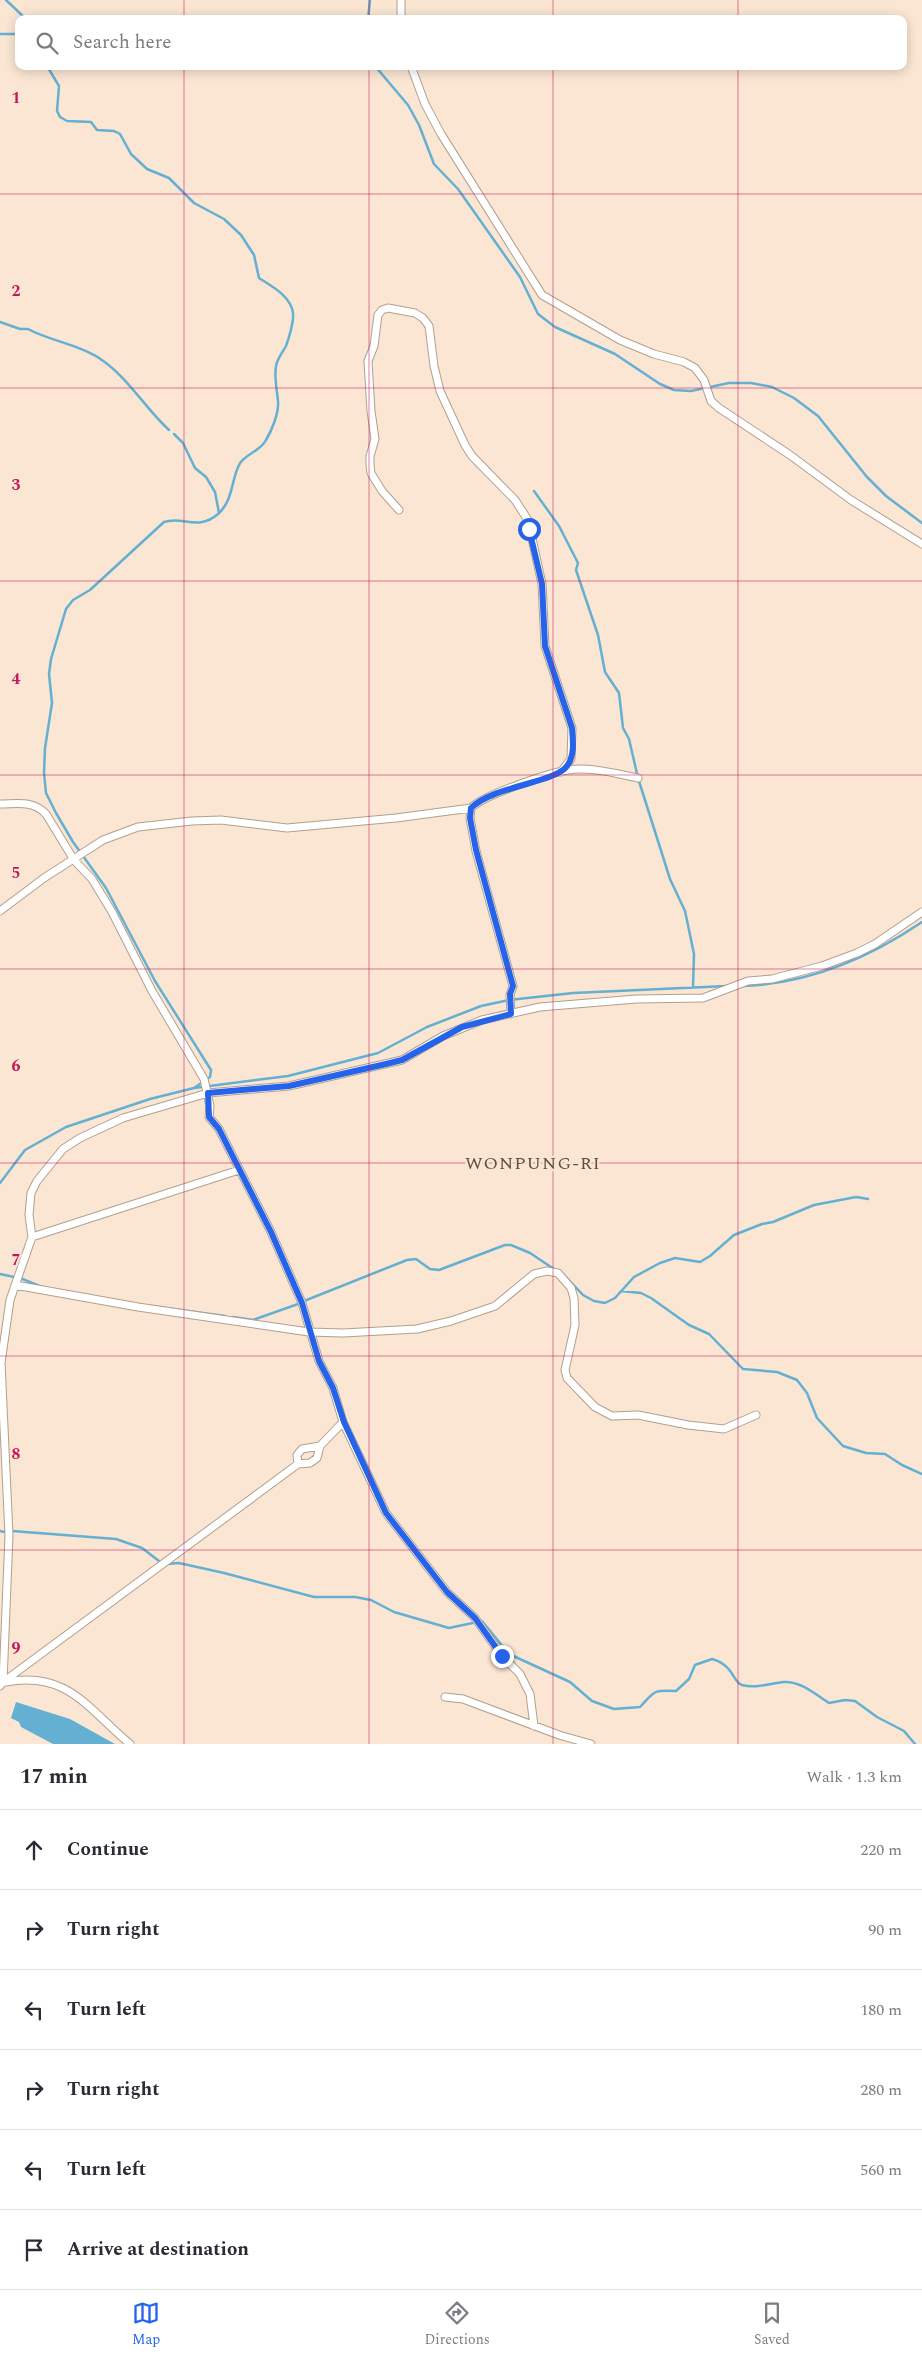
<!DOCTYPE html>
<meta charset="utf-8">
<style>
:root{--surface:#fff;--page:#f2f2f3;--text:#2b2b33;--muted:#7c7c81;--line:#e1e1e2;--accent:#2563eb}
body{margin:0;font-family:Spectral,serif;background:var(--page);color:var(--text)}
.stop{position:absolute;width:15px;height:15px;margin:-11px;border:4px solid #2563eb;border-radius:50%;background:#fff}
.stop.end{background:#2563eb;border-color:#fff;box-shadow:0 1px 5px #0008}
.list{margin:0;padding:0;list-style:none}
h2{display:flex;justify-content:space-between;align-items:center;height:65px;margin:0;padding:0 20px;font-size:21px}
h2 small{font-size:16px;font-weight:400;color:var(--muted)}
.list li{display:grid;grid-template-columns:32px 1fr auto;gap:15px;align-items:center;box-sizing:border-box;height:80px;padding:0 20px;border-top:1px solid var(--line)}
.list b{display:block;font-size:19px;white-space:nowrap}
.list em{font-size:16px;font-style:normal;color:var(--muted)}
.icon{flex:none;width:28px;height:28px;fill:none;stroke:currentColor;stroke-width:2;stroke-linecap:round;stroke-linejoin:round}
.map{position:relative;flex:none;width:922px;height:1744px;overflow:hidden}
.search{position:absolute;background:var(--surface);box-shadow:0 2px 12px #0003;left:15px;right:15px;top:15px;height:55px;display:flex;align-items:center;gap:12px;box-sizing:border-box;padding:0 18px;border-radius:10px;color:var(--muted);font-size:19px}
.sheet{height:545px;background:var(--surface)}
nav{display:flex;justify-content:space-around;align-items:center;box-sizing:border-box;height:70px;border-top:1px solid var(--line);background:var(--surface);font-size:14px;color:var(--muted)}
nav a{display:grid;justify-items:center;gap:2px}
nav .on{color:var(--accent)}
.map>svg:first-child{display:block}
</style>
<div class="map">
<svg width="922" height="1744" viewBox="0 0 922 1744">
<rect width="100%" height="100%" fill="#fbe6d3"/>
<path fill="#63b0d2" d="M16 1702 70 1719 115 1744H53L21 1727 19 1722 11 1718Z"/>
<g fill="none" stroke-linecap="round" stroke-linejoin="round">
<path stroke="#63b0d2" stroke-width="2.5" d="M6 0 26 19
M368 19 370 0
M0 34H19
M47 66 59 86 57 111 60 117 67 121 91 122 97 130 114 131 120 134 131 154 147 169 169 178 194 203 224 219 241 235 254 255 259 278C271 286 291 296 293 313 294 321 289 338 286 346 282 353 277 359 276 366 274 378 277 390 278 401 279 413 272 430 266 440 260 452 244 454 239 465 231 481 233 501 218 514 197 532 183 515 164 522L90 590 73 600 66 609 51 659 49 674 52 703 45 748 44 773 46 793 56 813 73 842 106 888 155 981 211 1070 210 1077 194 1088
M375 66 408 105 419 125 434 164 458 189 520 277 538 314 555 327 615 354 660 384 674 390 691 391 729 383H751L772 387 794 398 818 416 867 477 886 496 922 523
M0 322 20 329H28C50 341 78 344 99 358 128 377 144 407 169 430
M174 434 183 443 195 468 206 477 215 492 219 513
M534 491 559 526 578 563 576 570 598 635 605 672 619 693 623 728 629 739 638 778 670 879 685 911 694 954 693 987
M742 986C807 984 869 958 922 922
M0 1183 25 1150 66 1127 150 1099 194 1088 288 1076 378 1053 427 1027 481 1006 509 1000 573 993 727 986
M0 1274 14 1277
M564 1275 583 1295 594 1301 605 1303 615 1298 634 1277 660 1263 675 1258 700 1262 710 1256 734 1235 762 1224 773 1222 814 1205 856 1197 868 1199
M20 1278 42 1287
M621 1291 641 1293 651 1298 689 1325 709 1334 743 1369 777 1372 797 1380 807 1393 817 1418 843 1446 866 1453 885 1454 902 1465 922 1474
M304 1301 407 1260 416 1259 430 1269 439 1270 505 1245H511L530 1253 557 1271
M151 1306 225 1316
M233 1317 253 1320 298 1304
M0 1531 4 1532
M12 1531 116 1539 142 1548 159 1561
M166 1564 179 1563 224 1573 314 1597H355L371 1600 394 1612 449 1628 482 1621 509 1654 570 1682 592 1701 614 1709 640 1707C655 1691 652 1690 676 1691L689 1679 695 1665 712 1659C734 1665 733 1683 742 1685 756 1689 771 1683 784 1682 801 1681 816 1695 829 1703L845 1700 855 1701 877 1717 904 1731 915 1744"/>
<g stroke="#b39f8d" stroke-width="9">
<path id="minor" d="M401 19V0
M411 66 425 104 441 134 542 295 620 340 654 354 684 362 695 368 704 380 711 401 719 408 790 455 851 500 922 544
M399 510 382 491 371 473 370 465V456L375 439 371 411 368 361 374 346 378 315 382 310 388 308 415 313 423 318 429 326 434 366 440 391 465 445 472 456 515 500 528 520 542 584 545 646 572 728 571 759 561 772
M0 804C17 804 33 800 46 814L74 860 92 879 112 912 152 991 204 1079 210 1106 209 1117 219 1129 271 1232 302 1303 319 1361 333 1388 343 1422 386 1513 447 1592 475 1618 502 1656 520 1674 530 1694 534 1726
M0 911 44 878 103 840 138 827 192 821 221 820 287 828 396 818 471 808
M511 1014 510 995 513 986 476 851 470 818 471 808C483 795 549 773 568 770 588 766 618 774 638 778
M32 1237 239 1170
M15 1285 138 1307 309 1332 343 1333 417 1329 451 1321 495 1306 534 1274 547 1271 558 1273 571 1288 574 1298 575 1325 565 1370 567 1378 595 1407 612 1416 638 1415 688 1425 724 1429 756 1415
M320 1446 343 1422
M3 1682 298 1464 310 1463 317 1458 320 1446 302 1449 297 1455 298 1464
M6 1682C68 1671 87 1708 130 1744
M0 1686 3 1682 9 1535 1 1363 10 1300 32 1237 29 1215 31 1193 37 1181 63 1149 80 1138 123 1118 208 1093 289 1086 402 1060 443 1036 482 1020 540 1007 636 999 703 998 748 981 772 979 822 966 857 953 875 944 922 912
M445 1697 463 1699 559 1735 591 1744"/>
</g>
<use href="#minor" stroke="#fff" stroke-width="7"/>
</g>
<g fill="none" stroke-linecap="round" stroke-linejoin="round">
<path stroke="#2563eb" stroke-width="6" d="M502 1656 475 1618 447 1592 386 1513 344 1422 333 1388 319 1361 302 1303 271 1232 219 1129 209 1117 208 1093 289 1086 386 1064 402 1060 462 1027 511 1014 510 994 513 986 476 850 470 818 471 808C493 786 555 783 567 766 575 756 573 740 572 728L545 646 542 584 529 529"/>
</g>
<path fill="none" stroke="#c2185b" stroke-width="1" stroke-opacity="0.55" d="M184 0V19M369 0V19M553 0V19M738 0V19M184 66V1744M369 66V1744M553 66V1744M738 66V1744M0 194H922M0 388H922M0 581H922M0 775H922M0 969H922M0 1163H922M0 1356H922M0 1550H922"/>
<g text-anchor="middle" dominant-baseline="central" stroke-width="4.5" stroke-linejoin="round" paint-order="stroke">
<g font-size="18" letter-spacing="1" fill="#615040" stroke="#fbe6d3">
<text x="533" y="1163">WONPUNG-RI</text>
</g>
</g>
<g font-size="16" text-anchor="middle" font-weight="bold" fill="#c2185b" stroke="#fbe6d3" stroke-width="4.5" stroke-linejoin="round" paint-order="stroke">
<text x="16" y="103">1</text>
<text x="16" y="296">2</text>
<text x="16" y="490">3</text>
<text x="16" y="684">4</text>
<text x="16" y="878">5</text>
<text x="16" y="1071">6</text>
<text x="16" y="1265">7</text>
<text x="16" y="1459">8</text>
<text x="16" y="1653">9</text>
</g>
</svg>
<div class="stop" style="left:529px;top:529px"></div>
<div class="stop end" style="left:502px;top:1656px"></div>
<div class="search"><svg class="icon" aria-label="search" viewBox="0 0 24 24"><circle cx="10" cy="10" r="6"/><path d="M15 15l6 6"/></svg>Search here</div>
</div>
<section class="sheet">
<h2>17 min<small>Walk · 1.3 km</small></h2>
<ul class="list">
<li><svg class="icon" aria-label="ahead" viewBox="0 0 24 24"><path d="M12 20V5M6 11l6-6 6 6"/></svg><div><b>Continue</b></div><em>220 m</em></li>
<li><svg class="icon" aria-label="right" viewBox="0 0 24 24"><path d="M7 20v-9h11M14 6l5 5-5 5"/></svg><div><b>Turn right</b></div><em>90 m</em></li>
<li><svg class="icon" aria-label="left" viewBox="0 0 24 24"><path d="M17 20v-9H6M10 6l-5 5 5 5"/></svg><div><b>Turn left</b></div><em>180 m</em></li>
<li><svg class="icon" aria-label="right" viewBox="0 0 24 24"><path d="M7 20v-9h11M14 6l5 5-5 5"/></svg><div><b>Turn right</b></div><em>280 m</em></li>
<li><svg class="icon" aria-label="left" viewBox="0 0 24 24"><path d="M17 20v-9H6M10 6l-5 5 5 5"/></svg><div><b>Turn left</b></div><em>560 m</em></li>
<li><svg class="icon" aria-label="arrive" viewBox="0 0 24 24"><path d="M6 21V4h12l-3 4 3 4H6"/></svg><div><b>Arrive at destination</b></div></li>
</ul>
</section>
<nav>
<a class="on"><svg class="icon" aria-label="map" viewBox="0 0 24 24"><path d="M3 6l6-2 6 2 6-2v14l-6 2-6-2-6 2zM9 4v14M15 6v14"/></svg>Map</a>
<a><svg class="icon" aria-label="directions" viewBox="0 0 24 24"><path d="M12 3l9 9-9 9-9-9zM9 14v-3h6M13 9l2 2-2 2"/></svg>Directions</a>
<a><svg class="icon" aria-label="saved" viewBox="0 0 24 24"><path d="M7 4h10v16l-5-4-5 4z"/></svg>Saved</a>
</nav>
